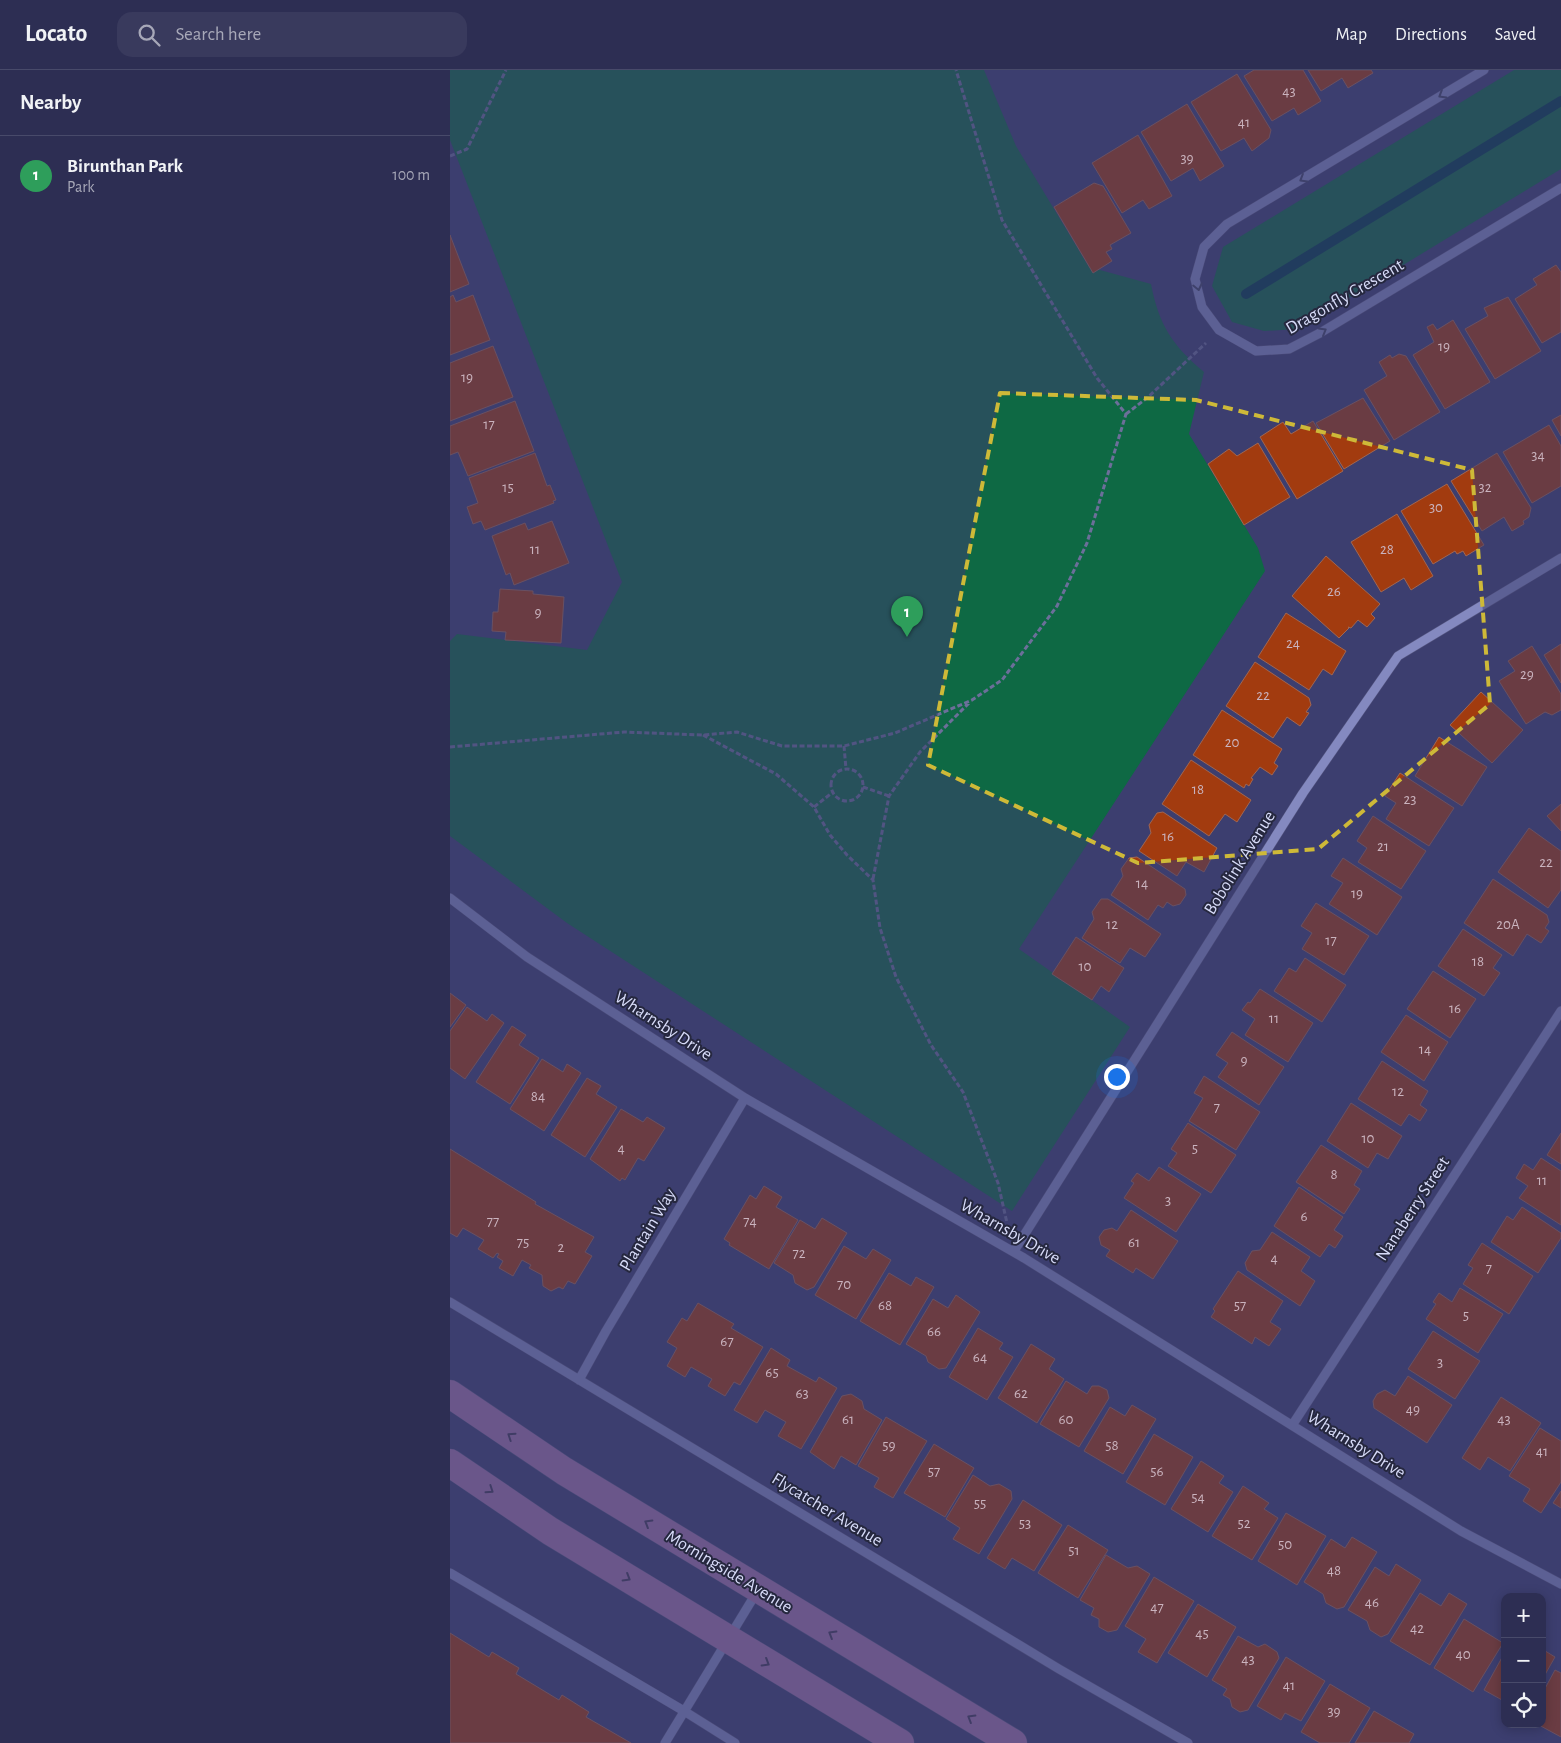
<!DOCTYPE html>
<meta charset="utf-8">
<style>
:root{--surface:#2d2e53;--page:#393a5d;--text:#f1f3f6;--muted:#a7a8b8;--line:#484a6a;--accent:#ceb938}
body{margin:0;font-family:"Alegreya Sans",sans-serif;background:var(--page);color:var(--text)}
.controls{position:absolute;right:15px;bottom:15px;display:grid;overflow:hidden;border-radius:10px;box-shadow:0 2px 12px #0003}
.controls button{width:45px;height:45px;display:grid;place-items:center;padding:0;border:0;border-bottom:1px solid var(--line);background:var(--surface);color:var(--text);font:25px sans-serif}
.you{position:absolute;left:666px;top:1006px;width:18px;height:18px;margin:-12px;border:4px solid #fff;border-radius:50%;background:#1a73e8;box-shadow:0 0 0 8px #1a73e833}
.badge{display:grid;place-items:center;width:32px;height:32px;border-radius:50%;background:var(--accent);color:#fff;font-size:16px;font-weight:700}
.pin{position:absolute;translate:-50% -41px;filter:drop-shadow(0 1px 2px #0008)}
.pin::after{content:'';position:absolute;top:26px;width:18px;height:15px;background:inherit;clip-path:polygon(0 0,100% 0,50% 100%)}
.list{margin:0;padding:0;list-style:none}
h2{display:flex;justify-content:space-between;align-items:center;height:65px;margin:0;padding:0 20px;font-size:21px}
h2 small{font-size:16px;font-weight:400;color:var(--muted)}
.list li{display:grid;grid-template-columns:32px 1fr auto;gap:15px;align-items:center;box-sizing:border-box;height:80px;padding:0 20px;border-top:1px solid var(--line)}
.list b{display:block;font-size:19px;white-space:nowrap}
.list p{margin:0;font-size:16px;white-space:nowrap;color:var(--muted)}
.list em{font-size:16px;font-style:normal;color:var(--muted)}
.icon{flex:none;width:28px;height:28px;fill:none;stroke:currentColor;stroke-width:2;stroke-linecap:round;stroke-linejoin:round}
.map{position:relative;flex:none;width:1111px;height:1673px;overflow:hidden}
header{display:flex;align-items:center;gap:30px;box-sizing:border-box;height:70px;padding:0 25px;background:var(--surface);border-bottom:1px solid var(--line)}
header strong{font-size:24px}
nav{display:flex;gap:28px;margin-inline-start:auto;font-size:18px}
.search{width:350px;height:45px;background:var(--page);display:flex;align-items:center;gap:12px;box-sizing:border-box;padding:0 18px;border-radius:15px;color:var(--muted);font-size:19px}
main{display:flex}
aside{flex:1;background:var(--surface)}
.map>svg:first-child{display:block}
</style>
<header>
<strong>Locato</strong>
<div class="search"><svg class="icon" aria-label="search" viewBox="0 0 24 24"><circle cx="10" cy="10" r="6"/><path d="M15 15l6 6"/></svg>Search here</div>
<nav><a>Map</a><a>Directions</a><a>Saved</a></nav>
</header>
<main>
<aside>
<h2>Nearby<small></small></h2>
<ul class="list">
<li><span class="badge" style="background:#2e9e5b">1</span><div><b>Birunthan Park</b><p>Park</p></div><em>100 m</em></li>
</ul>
</aside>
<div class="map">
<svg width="1111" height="1673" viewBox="0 0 1111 1673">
<rect width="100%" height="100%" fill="#3c3e6f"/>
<path fill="#0e6944" d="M0 0H534L566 76 639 197 701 214C709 255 722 275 754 302L739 364 808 478 815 501 569 879 680 957 562 1141 117 853 0 766V571L7 564 137 580 172 512 0 70Z
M1064 0H1111V99L848 259 814 261 782 252 762 216 773 177Z"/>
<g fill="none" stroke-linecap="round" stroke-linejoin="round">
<path stroke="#023b49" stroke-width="10" d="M796 224 1111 31"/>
</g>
<path fill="#a23b0f" stroke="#a06652" d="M804 0H853L871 31 848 45 844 38 822 51 794 6Z
M858 0H921L923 3 898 18 892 8 871 21Z
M787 4 821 60 819 68 802 81 794 68 771 81 741 32Z
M737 34 774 96 750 111 743 98 721 111 691 62Z
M688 65 722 126 699 139 693 130 672 143 642 93Z
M644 113 653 116 681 163 660 175 662 179 656 182 662 191 643 203 604 137Z
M0 165 19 214 0 222Z
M1106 195 1111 202V262L1092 273 1065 229 1087 215 1083 209Z
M3 225 6 232 23 225 40 270 0 285V227Z
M1058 227 1091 281 1045 309 1015 259 1038 246 1034 238Z
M1003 250 1040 312 995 339 963 285 984 272 977 257 983 254 987 260Z
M43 276 63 327 0 351V293Z
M949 284 956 286 990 342 944 370 914 320 937 306 929 292 940 285 942 288Z
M913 328 940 371 894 399 866 353Z
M65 331 84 381 18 406 8 382 0 385V356Z
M1111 345V366L1102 350Z
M863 351 893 401 847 429 810 367 833 352 841 364Z
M1099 355 1111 376V416L1082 433 1053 382Z
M808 373 840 427 794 455 758 394 779 379 787 386Z
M85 383 97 416 100 415 106 430 103 431 104 433 35 460 31 451 23 454 17 437 28 433 19 408Z
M1047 383 1081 438 1079 447 1073 451 1074 454 1062 461 1054 447 1032 461 1001 411Z
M997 414 1034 475 1016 486 1013 481 1007 484 1005 481 983 494 951 441Z
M947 444 983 506 961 520 954 508 931 522 901 472Z
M102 451 119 493 64 515 60 503 56 505 42 466 75 453 78 460Z
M876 486 930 534 921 544 925 548 917 557 908 550 901 558 898 557 899 558 889 568 842 526Z
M50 519 83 521V524L114 527 111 573 55 570 56 562 42 561 43 542H48Z
M836 543 896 581 882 605 873 599 859 620 808 587Z
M1111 574V613L1094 585Z
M1082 576 1111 624V640L1102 645 1095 642 1076 654 1049 611 1065 601 1058 591Z
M805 592 859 628 861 635 856 642 859 643 850 656 837 647 823 668 776 636Z
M1031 622 1073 660 1042 693 1000 655Z
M772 640 832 679 824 693 828 696 822 705 810 697 801 708 803 709 799 716 796 714 794 718 743 685Z
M989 667 1037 697 1012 736 965 706Z
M741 690 801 730 787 752 775 744 759 766 712 734Z
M950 703 1004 738 979 776 936 749 946 733 935 726Z
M1111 734V761L1097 746Z
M713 742 767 778 754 802 736 792 727 806 689 781 701 763 699 755 707 743Z
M923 746 976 781 951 819 908 792 917 778 907 771Z
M1079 758 1111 781V820L1098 838 1048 802Z
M687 787 735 819 736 825 730 834 723 836 717 832 713 838 708 835 698 850 661 825 673 806 671 799 679 788Z
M893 788 952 827 927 865 879 834 893 813 881 806Z
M1043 809 1097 845 1099 852 1095 858 1099 861 1091 873 1077 864 1063 886 1014 853Z
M651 829H658L711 864 695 887 680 878 670 893 632 868 644 849 642 842Z
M866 833 919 866 894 905 852 879 862 863 851 856Z
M1013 859 1052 885 1043 898 1050 903 1034 926 988 896Z
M626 867 674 898 659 922 651 916 642 930 602 904Z
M855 888 896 915 872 952 824 921 839 898 846 902Z
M983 901 1026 929 1000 968 957 939Z
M810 919 863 953 838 992 795 965 805 949 792 940 798 932 800 933Z
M0 923 16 935 0 957Z
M17 937 37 951 42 944 54 953 15 1009 0 998V961Z
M956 945 998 972 974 1011 931 982Z
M62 956 76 965 69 975 89 988 60 1034 26 1012Z
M782 962 834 997 809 1035 768 1007 778 993 766 985Z
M92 989 113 1002 117 994 131 1003 94 1061 60 1039Z
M932 991 978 1021 970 1035 977 1040 970 1051 959 1044 951 1056 908 1029Z
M754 1006 810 1042 786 1080 739 1051 753 1028 744 1023Z
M137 1008 151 1016 146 1024 167 1037 135 1087 101 1065Z
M901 1033 952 1066 938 1089 927 1083 918 1098 877 1071Z
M171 1039 193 1052 197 1047 215 1058 194 1091 188 1088 175 1110 172 1108 170 1111 140 1089Z
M738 1053 786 1085 761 1123 718 1096 727 1083 721 1079Z
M1111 1063V1094L1097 1085Z
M871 1075 912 1101 904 1115 910 1119 894 1144 846 1112Z
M0 1079 86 1132 85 1134 144 1167 135 1182 142 1186 125 1214 118 1211 113 1219 109 1217 101 1221 93 1216 92 1205 79 1198 81 1195 72 1190 63 1206 49 1198 53 1191 47 1187 49 1184 47 1183 43 1188 28 1179 34 1170 13 1158 7 1167 0 1163Z
M1091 1088 1111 1101V1155L1069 1128 1078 1116 1066 1108 1074 1094 1083 1100Z
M709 1097 751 1124 726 1162 674 1128 684 1113 681 1111 687 1103 699 1111Z
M314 1116 332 1127 326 1137 348 1150 319 1199 279 1175 280 1173 274 1169 300 1125 306 1129Z
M849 1117 893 1147 884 1160 893 1166 885 1178 879 1174 870 1187 824 1156Z
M1072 1137 1111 1163V1168L1088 1203 1041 1172 1057 1146 1063 1150Z
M681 1140 728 1171 703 1209 686 1198 683 1203 656 1186 660 1180 651 1175 649 1167 654 1160 662 1158 667 1161Z
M372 1148 397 1163 364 1217 357 1220 345 1213 343 1205 324 1193 350 1150 365 1159Z
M822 1162 860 1187 851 1201 865 1211 850 1236 797 1200 795 1193 802 1181 810 1180Z
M1032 1173 1083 1206 1059 1244 1013 1214 1023 1198 1018 1195Z
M394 1176 416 1189 423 1179 441 1190 406 1249 365 1225Z
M788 1201 833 1231 820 1252 831 1259 819 1276 805 1267 802 1274 761 1247 765 1241 763 1239Z
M439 1203 461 1216 466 1207 484 1217 450 1275 410 1251Z
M1010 1218 1053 1244 1028 1283 976 1249 986 1234 983 1232 989 1223 1002 1232Z
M506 1225 530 1242 496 1298 489 1299 478 1292 476 1286 456 1274 483 1229 498 1238Z
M248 1233 284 1254 281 1258 313 1277 290 1315 284 1312 275 1326 258 1316 262 1309 241 1297 235 1307 217 1296 227 1278 217 1272 232 1248 237 1251Z
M528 1258 553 1273 549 1279 563 1287 537 1330 499 1307Z
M983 1261 1030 1291 1005 1329 958 1299Z
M581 1274 605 1289 599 1299 614 1309 587 1353 548 1328Z
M321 1278 340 1290 337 1296 366 1312 369 1307 387 1318 351 1379 328 1366 336 1352 315 1340 307 1353 284 1340Z
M958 1306 1002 1335 977 1373 924 1338 923 1331 927 1324 935 1320 945 1326Z
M616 1311 637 1324 642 1316H649L657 1320 659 1328 629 1377 590 1354Z
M401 1324 412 1331 414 1339 432 1350 406 1395 391 1386 384 1399 360 1382 392 1326Z
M1051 1327 1091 1353 1060 1401 1038 1387 1030 1400 1012 1388Z
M682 1335 706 1349 673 1404 634 1381 660 1337 675 1346Z
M436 1347 477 1371 443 1428 424 1417 429 1408 408 1396Z
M1090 1358 1111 1371V1412L1091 1443 1073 1431 1080 1419 1059 1406Z
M704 1364 743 1387 715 1435 676 1412Z
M484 1374 524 1398 495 1447 454 1423Z
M751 1391 774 1406 769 1413 783 1422 758 1462 721 1439Z
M523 1405 540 1416 549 1414 561 1421 562 1429 529 1484 503 1469 510 1458 496 1449Z
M793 1416 819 1433 814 1439 828 1448 802 1490 762 1466Z
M1111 1421V1438L1103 1433Z
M573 1430 612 1455 584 1501 562 1488 555 1499 537 1488Z
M836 1443 876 1466 847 1515 808 1491Z
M618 1455 658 1480 628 1528 588 1503Z
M902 1467 927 1482 894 1537 887 1539 876 1533 873 1524 854 1512 881 1469 895 1478Z
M656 1485 678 1498 687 1496 700 1504 667 1560 658 1562 649 1557V1549L641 1545 644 1538 630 1530Z
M946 1494 971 1510 938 1564 931 1567 920 1560 917 1551 898 1540 925 1497 939 1506Z
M704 1507 744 1531 707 1593 688 1582 696 1569 675 1556Z
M970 1523 991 1536 999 1523 1017 1534 980 1595 940 1571Z
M748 1534 786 1557 757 1607 718 1583Z
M1014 1549 1053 1573 1023 1622 984 1598Z
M0 1563 39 1587 42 1582 69 1598 66 1604 109 1630 112 1625 139 1642 136 1647 181 1673H0Z
M788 1566 808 1577 815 1574 827 1582 829 1588 798 1640 790 1642 782 1637 780 1629 773 1625 777 1619 762 1610Z
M1092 1579 1105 1587 1092 1610Z
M1055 1582V1639L1052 1630 1034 1620Z
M836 1587 875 1611 851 1651 835 1643 831 1650 807 1636Z
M1105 1600 1111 1603V1667L1087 1654H1092V1624Z
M880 1614 920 1638 899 1673H870L851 1662Z
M924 1641 964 1664 959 1673H905Z"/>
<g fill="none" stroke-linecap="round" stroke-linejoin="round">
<g stroke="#565780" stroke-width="10">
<path id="minor" d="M1034 0 777 154 754 177 745 209 752 237 769 260 806 281 839 279 870 263 1111 118
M0 828 77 887 295 1028 574 1188 1011 1461 1111 1514
M564 1181 853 723 948 586 1111 488
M0 1232 609 1599 738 1673
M129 1310 156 1261 295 1028
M843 1354 1111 941
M0 1503 234 1641 285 1673
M215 1673 308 1520"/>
</g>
<g stroke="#565780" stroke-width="29">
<path id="major" d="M0 1324 114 1401 563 1673
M0 1393 100 1461 450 1673"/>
</g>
<path stroke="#6c6f9a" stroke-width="3" stroke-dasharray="5 2.5" stroke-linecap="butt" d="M0 86 17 79 56 0
M676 344 697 328 756 273
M253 665 326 704 364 737 380 765 397 785 423 810 430 858 446 907 481 975 513 1022 548 1113 557 1153
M394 676 396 699
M0 677 174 662 253 665 287 662 332 676H394L445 663 522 630 552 610 607 536 637 473 676 344 647 308 552 150 506 0
M381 715a16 16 0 1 1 32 0a16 16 0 1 1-32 0Z
M413 717 439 726
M364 737 383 722
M423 809 439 726 470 682 520 632"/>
<use href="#minor" stroke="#8489c0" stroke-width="9"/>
<use href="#major" stroke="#a273ab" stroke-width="28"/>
</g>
<defs><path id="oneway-chevron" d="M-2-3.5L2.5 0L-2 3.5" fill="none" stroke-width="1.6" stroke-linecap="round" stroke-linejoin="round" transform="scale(1.25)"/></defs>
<g stroke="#424566">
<use href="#oneway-chevron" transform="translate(992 25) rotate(149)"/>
<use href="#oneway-chevron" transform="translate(853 109) rotate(149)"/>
<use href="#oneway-chevron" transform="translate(748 217) rotate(77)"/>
<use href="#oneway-chevron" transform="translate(873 261) rotate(-30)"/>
</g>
<g stroke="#453b5a">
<use href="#oneway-chevron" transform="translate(61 1366) rotate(-146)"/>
<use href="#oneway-chevron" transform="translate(40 1420) rotate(34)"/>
<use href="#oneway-chevron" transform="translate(198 1453) rotate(-149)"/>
<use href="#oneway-chevron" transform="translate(177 1508) rotate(31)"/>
<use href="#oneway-chevron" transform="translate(382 1564) rotate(-149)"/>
<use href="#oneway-chevron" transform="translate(316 1593) rotate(31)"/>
<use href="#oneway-chevron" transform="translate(521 1648) rotate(-149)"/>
</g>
<path d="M0 0H1111V1673H0ZM550 323 746 330 1022 400 1040 634 868 779 688 793 478 695Z" fill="#3c3e6f" fill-opacity=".55" fill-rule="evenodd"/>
<path fill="none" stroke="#ceb938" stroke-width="4" stroke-dasharray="10 6" stroke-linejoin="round" d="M550 323 746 330 1022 400 1040 634 868 779 688 793 478 695Z"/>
<g text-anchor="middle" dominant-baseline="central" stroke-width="4" stroke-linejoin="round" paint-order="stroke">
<g font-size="15" fill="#cab3be">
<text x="839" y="21">43</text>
<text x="794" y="52">41</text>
<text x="737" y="88">39</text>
<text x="994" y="276">19</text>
<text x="17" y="307">19</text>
<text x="39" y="354">17</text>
<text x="1088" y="385">34</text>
<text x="58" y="417">15</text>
<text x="1035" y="417">32</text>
<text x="986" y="437">30</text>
<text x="85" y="479">11</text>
<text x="937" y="479">28</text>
<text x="884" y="521">26</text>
<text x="88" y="542">9</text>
<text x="843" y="573">24</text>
<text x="1077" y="604">29</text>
<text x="813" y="625">22</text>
<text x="782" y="672">20</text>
<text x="748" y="719">18</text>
<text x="960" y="729">23</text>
<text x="718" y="766">16</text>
<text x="933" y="776">21</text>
<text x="1096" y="792">22</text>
<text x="692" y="813">14</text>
<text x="907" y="823">19</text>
<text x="662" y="854">12</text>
<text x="1058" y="854">20A</text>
<text x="881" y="870">17</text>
<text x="1028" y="891">18</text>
<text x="635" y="896">10</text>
<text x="1005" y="938">16</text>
<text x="824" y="948">11</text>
<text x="975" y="979">14</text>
<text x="794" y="990">9</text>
<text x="948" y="1021">12</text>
<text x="88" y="1026">84</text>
<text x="767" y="1037">7</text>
<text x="918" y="1068">10</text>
<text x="171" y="1078">4</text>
<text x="745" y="1078">5</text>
<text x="884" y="1104">8</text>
<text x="1092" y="1110">11</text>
<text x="718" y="1130">3</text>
<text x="854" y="1146">6</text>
<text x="43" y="1151">77</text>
<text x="300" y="1151">74</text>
<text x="73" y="1172">75</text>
<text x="684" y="1172">61</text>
<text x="111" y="1177">2</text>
<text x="349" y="1183">72</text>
<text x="824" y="1188">4</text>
<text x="1039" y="1198">7</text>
<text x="394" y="1214">70</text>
<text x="435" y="1235">68</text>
<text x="790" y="1235">57</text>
<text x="1016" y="1245">5</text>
<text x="484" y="1261">66</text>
<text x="277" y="1271">67</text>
<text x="530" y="1287">64</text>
<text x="990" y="1292">3</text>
<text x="322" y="1302">65</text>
<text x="352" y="1323">63</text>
<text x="571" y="1323">62</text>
<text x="963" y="1339">49</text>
<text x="398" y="1349">61</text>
<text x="616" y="1349">60</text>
<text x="1054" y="1349">43</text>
<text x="439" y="1375">59</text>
<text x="662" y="1375">58</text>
<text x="1092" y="1381">41</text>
<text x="484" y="1401">57</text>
<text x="707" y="1401">56</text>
<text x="748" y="1427">54</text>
<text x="530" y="1433">55</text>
<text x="575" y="1453">53</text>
<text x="794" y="1453">52</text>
<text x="835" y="1474">50</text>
<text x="624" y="1480">51</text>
<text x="884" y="1500">48</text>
<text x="922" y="1532">46</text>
<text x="707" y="1537">47</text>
<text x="967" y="1558">42</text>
<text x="752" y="1563">45</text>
<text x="1013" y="1584">40</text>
<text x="798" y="1589">43</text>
<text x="839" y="1615">41</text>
<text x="884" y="1641">39</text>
</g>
<g font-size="18" fill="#d7dbf8" stroke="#26283f">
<text transform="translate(895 227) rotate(-30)">Dragonfly Crescent</text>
<text transform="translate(790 793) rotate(-58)">Bobolink Avenue</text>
<text transform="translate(213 956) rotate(33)">Wharnsby Drive</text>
<text transform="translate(963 1139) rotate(-57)">Nanaberry Street</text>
<text transform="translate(198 1160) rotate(-59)">Plantain Way</text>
<text transform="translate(560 1162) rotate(30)">Wharnsby Drive</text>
<text transform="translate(906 1375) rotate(32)">Wharnsby Drive</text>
<text transform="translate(377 1440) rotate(31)">Flycatcher Avenue</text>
<text transform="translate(279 1502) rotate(31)">Morningside Avenue</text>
</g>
</g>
</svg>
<div class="controls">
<button>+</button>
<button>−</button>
<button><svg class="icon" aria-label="locate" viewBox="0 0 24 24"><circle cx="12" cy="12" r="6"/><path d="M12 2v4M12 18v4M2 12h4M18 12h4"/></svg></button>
</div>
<div class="you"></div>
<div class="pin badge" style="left:457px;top:567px;background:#2e9e5b">1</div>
</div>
</main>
